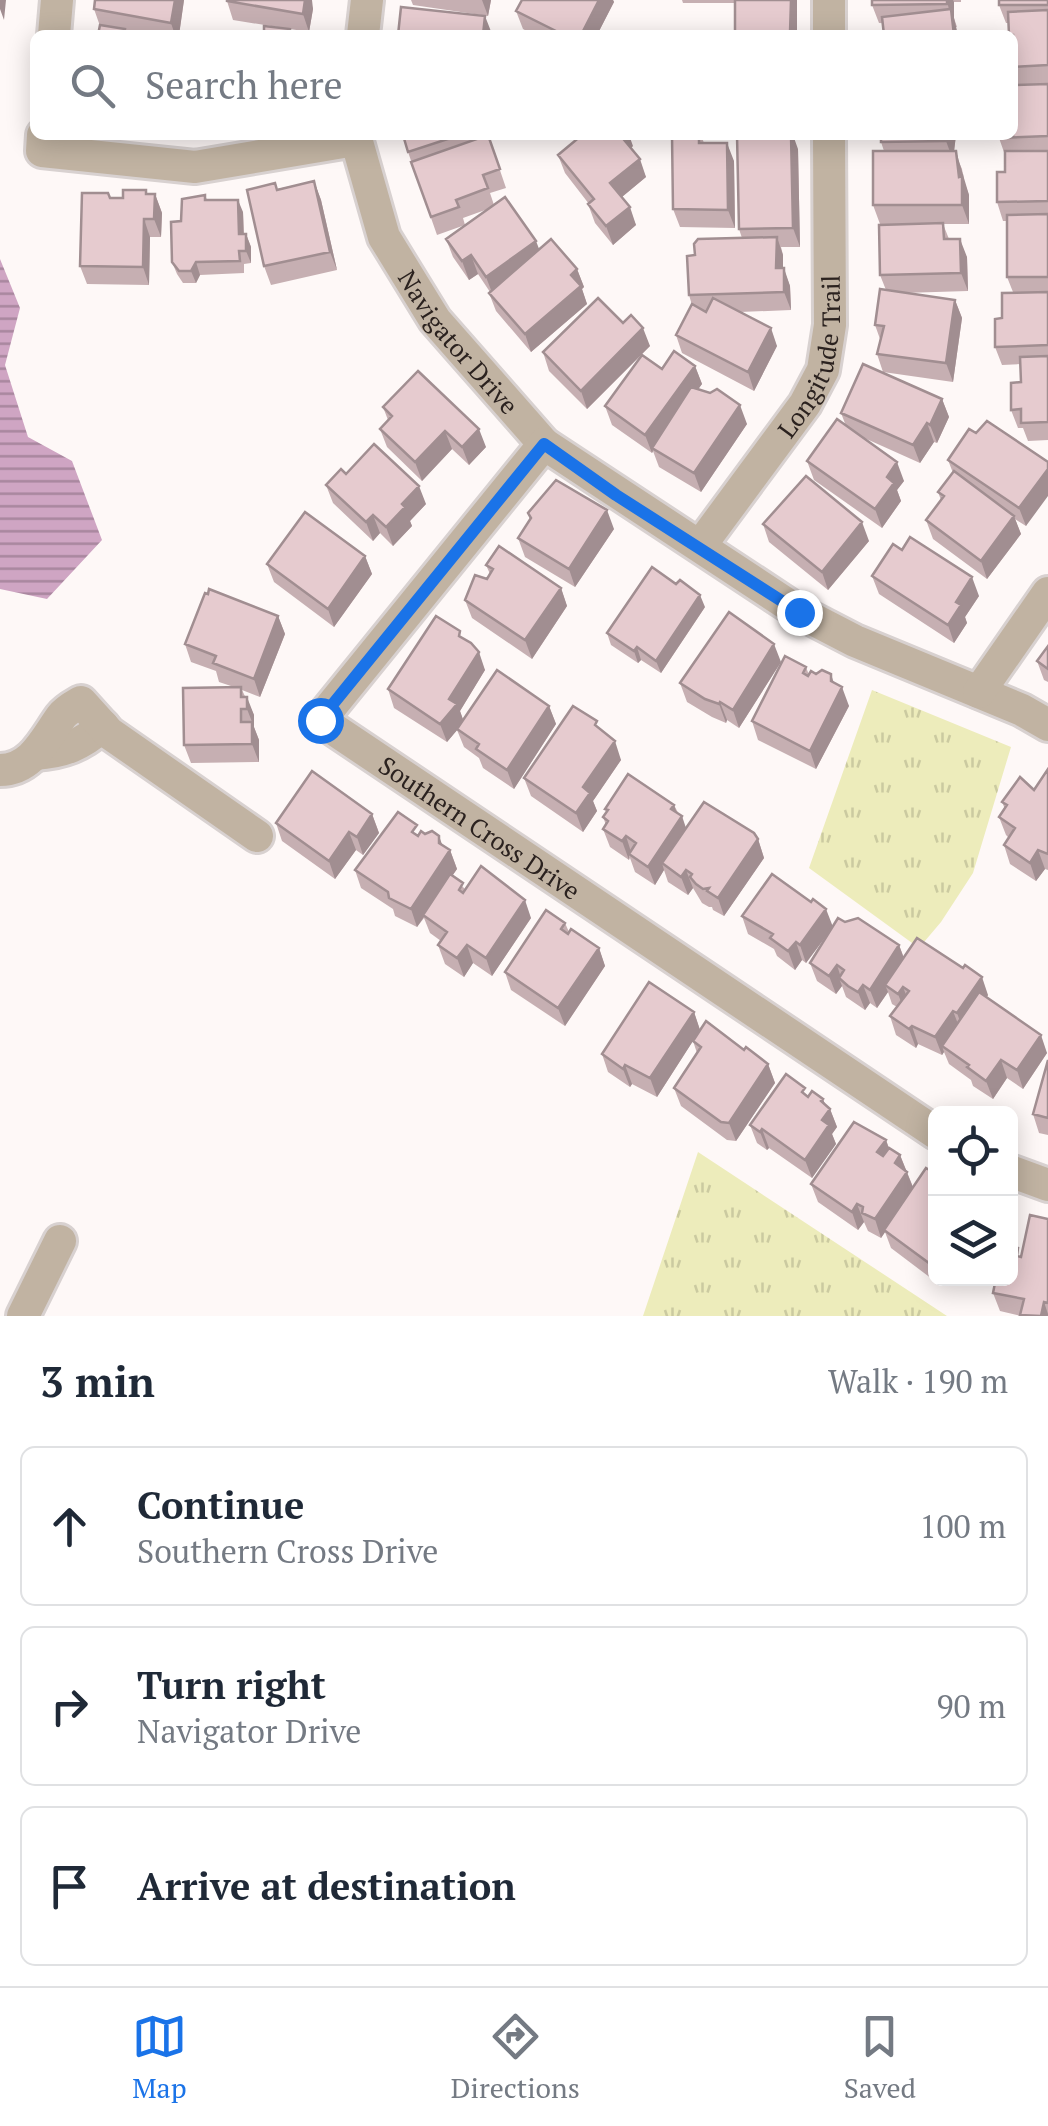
<!DOCTYPE html>
<meta charset="utf-8">
<style>
:root{--surface:#fff;--page:#f6f6f7;--text:#1f2937;--muted:#747a83;--line:#e0e1e3;--accent:#1a73e8}
body{margin:0;font-family:"PT Serif",serif;background:var(--page);color:var(--text)}
.controls{position:absolute;right:30px;bottom:30px;display:grid;overflow:hidden;border-radius:15px;box-shadow:0 5px 25px #0003}
.controls button{width:90px;height:90px;display:grid;place-items:center;padding:0;border:0;border-bottom:2px solid var(--line);background:var(--surface);color:var(--text);font:50px sans-serif}
.stop{position:absolute;width:30px;height:30px;margin:-22px;border:8px solid #1a73e8;border-radius:50%;background:#fff}
.stop.end{background:#1a73e8;border-color:#fff;box-shadow:0 2px 10px #0008}
.list{margin:0;padding:0;list-style:none}
h2{display:flex;justify-content:space-between;align-items:center;height:130px;margin:0;padding:0 40px;font-size:42px}
h2 small{font-size:32px;font-weight:400;color:var(--muted)}
.list li{display:grid;grid-template-columns:65px 1fr auto;gap:30px;align-items:center;box-sizing:border-box;height:160px;margin:0 20px 20px;padding:0 20px;border:2px solid var(--line);border-radius:15px}
.list b{display:block;font-size:38px;white-space:nowrap}
.list p{margin:0;font-size:32px;white-space:nowrap;color:var(--muted)}
.list em{font-size:32px;font-style:normal;color:var(--muted)}
.icon{flex:none;width:55px;height:55px;fill:none;stroke:currentColor;stroke-width:2;stroke-linecap:round;stroke-linejoin:round}
.map{position:relative;flex:none;width:1048px;height:1316px;overflow:hidden}
.search{position:absolute;background:var(--surface);box-shadow:0 5px 25px #0003;left:30px;right:30px;top:30px;height:110px;display:flex;align-items:center;gap:25px;box-sizing:border-box;padding:0 35px;border-radius:15px;color:var(--muted);font-size:38px}
.sheet{height:670px;background:var(--surface)}
nav{display:flex;justify-content:space-around;align-items:center;box-sizing:border-box;height:140px;border-top:2px solid var(--line);background:var(--surface);font-size:28px;color:var(--muted)}
nav a{display:grid;justify-items:center;gap:5px}
nav .on{color:var(--accent)}
.map>svg:first-child{display:block}
</style>
<div class="map">
<svg width="1048" height="1316" viewBox="0 0 1048 1316">
<defs>
<pattern id="grass-tufts" width="24" height="20" patternUnits="userSpaceOnUse" patternTransform="scale(2.5)"><rect width="24" height="20" fill="#edecbb"/><path d="M3 7l-1-3M5 7V3M7 7l1-3M15 17l-1-3M17 17v-4M19 17l1-3" fill="none" stroke="#cbcaa0"/></pattern>
<pattern id="water-rules" width="6" height="5" patternUnits="userSpaceOnUse" patternTransform="scale(2.5)"><rect width="6" height="5" fill="#cfa5c3"/><path d="M0 2.5h6" fill="none" stroke="#a8869e"/></pattern>
</defs>
<rect width="100%" height="100%" fill="#fef8f7"/>
<path fill="url(#grass-tufts)" d="M872 690 1011 747 973 873 941 922 919 948 809 868Z
M698 1152 947 1316H643Z"/>
<path fill="url(#water-rules)" d="M0 259 20 308 5 365 28 437 72 461 102 540 47 599 0 589Z"/>
<g fill="none" stroke-linecap="round" stroke-linejoin="round">
<g stroke="#d8d1d0" stroke-width="38">
<g id="minor">
<path d="M829 0V35"/>
<path d="M54 35 57 0"/>
<path d="M363 35 367 0"/>
<path d="M43 135 42 151 195 167 355 140"/>
<path id="s1" d="M355 135 384 237 435 320 544 444 799 612 855 641 1022 710 1048 725"/>
<path id="s2" d="M544 444 320 720 936 1133"/>
<path id="s3" d="M700 546 805 404 823 370 830 325 829 135"/>
<path d="M979 692 1048 593"/>
<path d="M35 754C64 752 81 745 103 726"/>
<path d="M0 770C32 770 45 739 61 717 66 710 74 706 81 702L109 733 257 836"/>
<path d="M1010 1171 1048 1185"/>
<path d="M23 1316 60 1241"/>
</g>
</g>
<use href="#minor" stroke="#c1b3a2" stroke-width="32"/>
</g>
<path fill="#c6afb2" d="M95 0H184L179 35H144L126 32 127 35H98L100 26 94 9Z
M411 0H491L488 16 413 5Z
M522 0H613L614 2 597 35H534L523 29 516 11Z
M682 0H734V3H683Z
M735 0 797 35H736Z
M872 0H961V2H954V18L957 27 879 23 872 5Z
M1048 0V440L1028 441 1023 428H1018L1011 410 1021 382V364L1002 365 995 347 1002 318 1013 292 1007 277V221H1003L997 202 1005 172V155L999 138 1017 85 1013 74V35L1008 23H1006L999 5Z
M227 1 311 3 313 9 309 32 233 20Z
M403 135H483L484 136 488 135 506 188 490 193 494 205 539 249 577 269 584 287 582 289 587 304 531 352 496 311 489 293 490 292 478 274 469 280 453 257 446 239 488 209 463 218 465 225 437 235 408 152Z
M672 135H701L704 143 734 161 735 228 680 227 673 209Z
M956 135 954 151 962 169 964 181 969 195V224H943L949 239 967 257 968 291 903 293 955 300 962 318 953 382 883 372 877 354 880 339 875 325 886 290 880 275 936 224H880L873 205 884 151 881 142Z
M633 146 631 148 646 177 622 197 636 225 613 245 595 223 588 204H589L565 173 558 155Z
M798 149 800 247H781L783 255V268L790 286 791 310 740 312 777 346 754 391 682 353 676 335 692 305 689 295 695 255 742 238 739 229Z
M314 181 321 200 337 270 271 285 264 266 275 183 277 189Z
M146 190 147 194H155L162 213 161 237H150L149 285 87 284 80 266 110 198H123Z
M205 195 207 200 243 212 244 234H246L251 247V263L244 264V273L200 275 196 283H183L177 274 172 262 181 221Z
M623 323 650 346 587 409 549 371 543 352Z
M695 366 702 384 698 389 747 424 701 492 659 467 653 451 652 453 612 425 605 406 662 369Z
M942 399 949 417 937 443 934 442 920 463 862 437 904 481 897 490 901 501 882 528 814 480 807 461 846 426 841 413Z
M383 407 486 447 469 465 452 449 422 481 387 447 380 429 388 420Z
M976 433 1048 462 1026 526 1015 519 1021 534 987 579 933 539 926 520 941 500 938 492 953 473 948 460Z
M346 474 426 504 410 521 412 526 393 546 380 533 373 541 333 503 326 485Z
M528 513 614 529 575 587 525 557 518 538 530 519Z
M763 524 869 541 828 590 769 542Z
M365 556 372 574 334 627 274 582 267 564Z
M486 565 561 588 567 606 532 659 472 618 465 600 490 574Z
M872 576 979 596 965 617 967 623 954 643 879 594Z
M705 607 661 673 641 660 638 663 611 645 607 633Z
M278 616 285 634 260 697 242 690 254 715V727L259 740V762L191 763 184 745 234 687 219 682 216 671 191 662 185 644Z
M462 638 485 670 460 711 463 720 549 706 556 724 514 789 483 768 479 758 464 747 457 730 447 742 394 708 388 689Z
M1048 646V682L1044 680 1037 661Z
M781 662 739 728 727 720 726 723 712 717 687 702 680 683Z
M806 667 809 675 816 674 834 683 849 706 816 769 758 740 752 721Z
M599 728 621 760 593 801 597 811 583 832 531 796 524 778Z
M1048 769V870L1045 869 1036 881 1010 864 1004 845 1009 838 1006 835 999 817 1005 809 1002 802 1034 790Z
M674 805 686 828 758 839 764 858 724 916 713 910 712 907H709L702 903 693 888 688 895 668 882 664 870 655 885 635 872 630 858 629 860 610 847 603 829 606 825 603 817 606 812 605 809Z
M372 814 379 833 363 855 356 850 335 879 282 841 276 823Z
M420 833 450 850 457 869 452 876 465 889 531 918 492 976 473 963 464 977 445 964 438 945 441 941 430 933 424 918 417 927 395 916 393 909 361 888 355 870Z
M742 916 833 926 845 922 899 945 904 958 988 995 987 997 1047 1053 1023 1089 1007 1078 993 1099 973 1086 971 1080 949 1064 944 1052 942 1055 918 1044 916 1048 896 1035 890 1016 897 1007 892 1004 888 992 877 1008 870 1003 865 1010 846 997 842 986 836 994 817 981 810 963 828 933 806 963 802 960 795 970 777 956 774 949 748 934Z
M565 923 569 932 599 948 605 966 565 1026 511 990 505 972Z
M694 1012 700 1030 657 1097 632 1084 630 1087 608 1072 602 1054Z
M693 1041 768 1064 775 1083 736 1141 727 1140 681 1106 674 1088 697 1053Z
M1048 1060V1135L1039 1133 1033 1114Z
M808 1096 823 1099 825 1105 830 1109 837 1127 832 1134 836 1144 812 1178 769 1148 767 1150 757 1143 750 1125Z
M886 1140 889 1148 900 1155 913 1187 936 1174V1278H949L946 1283 942 1281 940 1285 891 1248 885 1232 881 1238 868 1231 864 1222 858 1230 818 1202 811 1184Z
M1048 1219V1316H1021L1000 1311 993 1293Z"/>
<path fill="#a18e91" d="M0 0H6L4 20 0 9Z
M175 0H184L179 35H175L171 23Z
M305 0H312L313 9 309 32 303 14Z
M482 0H491L488 16Z
M599 0H613L614 2 597 35H581Z
M791 0H797V35H791L790 33Z
M947 0H953L954 2V18L958 35H954Z
M485 16 492 34 491 35H483Z
M620 135H629L633 146 626 152Z
M791 135H793L798 149 800 247 793 228Z
M947 135H956L953 160 946 141Z
M727 143 734 161 735 228 728 210Z
M956 151 969 195V224L962 205Z
M640 159 646 177 617 201 610 183Z
M314 181 321 200 337 270 330 252Z
M155 194 162 213 161 237 154 219Z
M238 200 243 212 244 247 239 234Z
M630 207 636 225 613 245 606 226Z
M144 219 150 237 149 285 143 267Z
M246 234 251 247V263L246 251Z
M777 237 783 255V287L776 268Z
M960 239 967 257 968 291 961 273Z
M536 241 543 259 493 295 486 277Z
M471 255 478 274 469 280 462 261Z
M196 262 200 275 196 283 191 271Z
M784 268 790 286 791 310 784 292Z
M577 269 584 287 582 289 587 304 531 352 525 334 571 275Z
M955 300 962 318 953 382 946 363Z
M643 328 650 346 587 409 581 391Z
M771 328 777 346 754 391 748 372Z
M695 366 702 384 654 450 652 448 653 451 652 453 645 435Z
M942 399 949 417 937 443 930 425Z
M740 405 747 424 701 492 694 473Z
M927 423 934 442 920 463 913 445Z
M479 429 486 447 469 465 462 447Z
M445 431 452 449 422 481 415 462Z
M897 462 904 481 897 490 901 501 882 528 875 509 887 477Z
M1048 469V496L1026 526 1019 508Z
M419 486 426 504 410 521 412 526 393 546 386 527 402 504Z
M607 510 614 529 575 587 569 569Z
M373 515 380 533 373 541 366 522Z
M1014 516 1021 534 987 579 981 561Z
M862 522 869 541 828 590 822 572Z
M365 556 372 574 334 627 328 609Z
M972 577 979 596 965 617 967 623 954 643 948 625 956 602Z
M561 588 567 606 532 659 525 640Z
M700 595 705 607 661 673 656 661Z
M278 616 285 634 260 697 254 679Z
M774 644 781 662 739 728 733 710Z
M637 647 641 660 638 663 634 651Z
M479 652 485 670 460 711 464 722 447 742 440 724 449 699Z
M831 674 837 693 842 687 849 706 816 769 810 751 831 681Z
M247 697 254 715V727L247 709Z
M720 702 727 720 726 723 719 704Z
M549 706 556 724 514 789 507 770Z
M252 722 259 740V762L252 744Z
M615 741 621 760 593 801 597 811 583 832 576 813 583 787Z
M674 805 679 819 682 816 688 834 662 863 664 870 655 885 648 867Z
M372 814 379 833 363 855 357 837Z
M349 832 356 850 335 879 329 861Z
M439 836 446 855 450 850 457 869 417 927 411 909 439 843Z
M626 836 632 855 629 854V860L622 841Z
M758 839 764 858 724 916 718 898Z
M1038 850 1045 869 1036 881 1030 863Z
M686 870 693 888 688 895 681 877Z
M525 900 531 918 492 976 486 958Z
M826 909 833 927 806 963 800 945Z
M796 942 802 960 795 970 788 951Z
M467 945 473 963 464 977 457 958Z
M899 945 906 964 885 985 888 992 877 1008 870 990Z
M599 948 605 966 565 1026 558 1008Z
M837 965 842 981 839 978 842 986 836 994 829 976Z
M982 977 988 995 964 1032 957 1013Z
M863 985 870 1003 865 1010 858 992Z
M903 987 910 1005 905 1012 898 994Z
M953 1011 960 1029 942 1046 944 1052 942 1055 935 1037Z
M694 1012 700 1030 657 1097 650 1078Z
M912 1026 918 1044 916 1048 909 1029Z
M1041 1035 1047 1053 1023 1089 1017 1070Z
M1001 1060 1007 1078 993 1099 986 1081Z
M768 1064 775 1083 736 1141 729 1123Z
M625 1065 632 1084 630 1087 623 1069Z
M823 1099 828 1112 830 1109 837 1127 832 1134 836 1144 812 1178 805 1160 822 1120 821 1101Z
M762 1129 769 1148 767 1150 760 1132Z
M886 1140 892 1158 884 1171 877 1152Z
M900 1155 914 1190 881 1238 875 1219 895 1163Z
M857 1204 864 1222 858 1230 852 1212Z
M1044 1302 1048 1314V1316H1041Z"/>
<path fill="#e6cbcf" stroke="#a18e91" stroke-width="2.5" d="M95 0H175L171 23 94 9Z
M227 0H305L303 14 227 1Z
M522 0H599L581 35H564L516 11Z
M735 0H791L790 33H735Z
M872 0H947V4L872 5Z
M999 0H1048V5H999Z
M401 7 485 16 483 35H398Z
M951 9 954 35H884L882 17Z
M1048 10V65L1013 67V35H1009L1008 12Z
M100 25 125 29 124 35H98Z
M264 26 290 29V35H264Z
M1048 84V136L999 138V135H1013V85Z
M403 135H460L408 152Z
M488 135 500 169 483 175 488 188 456 200 459 207 431 217 411 162Z
M582 135H620L640 159 610 183 630 207 606 226 588 204 594 199 558 155Z
M672 135H699V143H727L728 210 673 209Z
M737 135H791L793 228 739 229Z
M881 135H947L946 141 881 142Z
M873 151H956L959 177 962 176V205H873Z
M1005 151H1048V201L997 202V172H1005Z
M314 181 330 252 264 266 247 190 275 183 277 190Z
M123 190H146V194H155L154 219H144L143 267 80 266 82 193H108L110 198H123Z
M205 195V200H238L239 234H246V251H239L240 261 196 262 191 271H179L172 262 171 222 181 221 182 199Z
M505 197 536 241 486 277 471 255 462 261 446 239Z
M1048 214V277H1007V215Z
M943 223 944 239H960L961 273 880 275 879 225Z
M777 237 776 268H784V292L689 295 687 256 695 255 694 244 698 239Z
M551 239 577 269 571 275 581 286 525 334 489 293Z
M880 289 955 300 946 363 877 354 884 326 875 325Z
M1048 292V345L995 347V319L1002 318V293Z
M598 298 623 323 631 315 643 328 581 391 543 352Z
M713 298 771 328 748 372 676 335 692 304 706 312Z
M674 351 695 366 645 435 605 406 642 355 662 369Z
M1048 356V422L1021 423V409L1011 410V383L1021 382 1020 357Z
M863 364 942 399 930 425 927 423 913 445 841 413Z
M418 371 479 429 462 447 445 431 415 462 380 429 392 416 383 407Z
M691 387 710 393 717 389 740 405 694 473 652 448Z
M837 419 897 462 887 477 894 483 875 509 807 461Z
M987 421 1048 462V469L1019 508 948 460 969 429 976 433Z
M374 444 419 486 402 504 405 507 386 527 373 515 366 522 326 485 341 469 346 474Z
M954 471 1014 516 981 561 926 520 944 496 938 492Z
M806 476 862 522 822 572 763 524Z
M556 480 607 510 569 569 518 538 531 518 528 513Z
M305 512 365 556 328 609 267 564Z
M910 537 972 577 956 602 961 605 948 625 872 576 893 544 902 550Z
M499 546 561 588 525 640 465 600 475 575 487 579 493 569 486 565Z
M652 567 676 584 680 580 700 595 656 661 637 647 634 651 607 633Z
M209 589 278 616 254 679 213 663 216 656 185 644 205 593 208 594Z
M729 612 774 644 733 710 720 702 719 704 705 699 680 683Z
M436 616 460 631 459 636 471 643 479 652 449 699 457 704 440 724 388 689Z
M1048 646V669L1037 661Z
M785 656 806 667 803 673 808 676 811 671 816 674 822 670 831 674V681L842 687 810 751 752 721Z
M497 670 549 706 507 770 476 749 479 744 457 729Z
M241 687V697H247V709H241V722H252V744L184 745 183 688Z
M573 706 597 721 595 725 615 741 583 787 590 793 576 813 524 778Z
M1048 769V854L1038 850 1030 863 1004 845 1015 828 999 817 1007 805 1002 802 1020 777 1034 790Z
M312 771 372 814 357 837 349 832 329 861 276 823Z
M628 774 674 805 671 809 682 816 648 867 629 854 636 843 626 836 622 841 603 829 608 821 603 817 608 810 605 809Z
M704 802 754 833 758 839 718 898 707 891 709 888 703 889 696 884 690 877 692 874 686 870 681 877 662 863Z
M398 812 417 825 412 832 418 836 421 831 425 834 432 831 439 836V843L450 850 411 909 389 898 388 892 355 870Z
M481 866 525 900 486 958 467 945 457 958 438 945 447 932 423 915 450 874 463 883 459 890 463 893Z
M772 874 811 902 813 899 826 909 800 945 796 942 788 951 770 938 773 934 742 916Z
M546 910 565 923 561 929 568 934 571 929 599 948 558 1008 505 972Z
M838 918 845 922 858 918 899 945 870 990 863 985 858 992 848 986 839 978 844 970 837 965 829 976 810 963Z
M917 938 963 968 965 965 982 977 957 1013 953 1011 935 1037 912 1026 909 1029 890 1016 909 991 903 987 898 994 885 985Z
M649 982 694 1012 650 1078 625 1065 623 1069 602 1054Z
M979 992 1041 1035 1017 1070 1001 1060 986 1081 967 1067 969 1065 942 1046Z
M706 1021 744 1050 746 1047 768 1064 729 1123 721 1122 674 1088 701 1047 693 1041Z
M1048 1060V1118L1033 1114Z
M786 1074 805 1088 802 1092 808 1097 812 1091 823 1099 821 1101 830 1109 822 1120 829 1125 805 1160 762 1129 760 1132 750 1125Z
M854 1122 886 1140 877 1152 883 1156 889 1148 900 1155 895 1163 907 1172 875 1219 862 1213 863 1207 857 1204 852 1212 811 1184Z
M926 1168 936 1174V1263L933 1266 884 1230Z
M1030 1215 1048 1219V1303L1044 1302 1041 1316 1020 1315 1024 1299 993 1293 996 1278H1010V1246L1018 1248 1017 1256 1021 1257Z"/>
<g fill="none" stroke-linecap="round" stroke-linejoin="round">
<path stroke="#1a73e8" stroke-width="12" d="M320 720 544 444 616 495 799 612"/>
</g>
<g text-anchor="middle" dominant-baseline="central" stroke-width="8" stroke-linejoin="round" paint-order="stroke">
<g font-size="25" fill="#2b221f" stroke="#fff">
<text stroke="none"><textPath href="#s1" startOffset="235">Navigator Drive</textPath></text>
<text stroke="none"><textPath href="#s3" startOffset="225">Longitude Trail</textPath></text>
<text stroke="none"><textPath href="#s2" startOffset="548">Southern Cross Drive</textPath></text>
</g>
</g>
</svg>
<div class="controls">
<button><svg class="icon" aria-label="locate" viewBox="0 0 24 24"><circle cx="12" cy="12" r="6"/><path d="M12 2v4M12 18v4M2 12h4M18 12h4"/></svg></button>
<button><svg class="icon" aria-label="layers" viewBox="0 0 24 24"><path d="M12 4l9 5-9 5-9-5zM3 14l9 5 9-5"/></svg></button>
</div>
<div class="stop" style="left:320px;top:720px"></div>
<div class="stop end" style="left:799px;top:612px"></div>
<div class="search"><svg class="icon" aria-label="search" viewBox="0 0 24 24"><circle cx="10" cy="10" r="6"/><path d="M15 15l6 6"/></svg>Search here</div>
</div>
<section class="sheet">
<h2>3 min<small>Walk · 190 m</small></h2>
<ul class="list">
<li><svg class="icon" aria-label="ahead" viewBox="0 0 24 24"><path d="M12 20V5M6 11l6-6 6 6"/></svg><div><b>Continue</b><p>Southern Cross Drive</p></div><em>100 m</em></li>
<li><svg class="icon" aria-label="right" viewBox="0 0 24 24"><path d="M7 20v-9h11M14 6l5 5-5 5"/></svg><div><b>Turn right</b><p>Navigator Drive</p></div><em>90 m</em></li>
<li><svg class="icon" aria-label="arrive" viewBox="0 0 24 24"><path d="M6 21V4h12l-3 4 3 4H6"/></svg><div><b>Arrive at destination</b></div></li>
</ul>
</section>
<nav>
<a class="on"><svg class="icon" aria-label="map" viewBox="0 0 24 24"><path d="M3 6l6-2 6 2 6-2v14l-6 2-6-2-6 2zM9 4v14M15 6v14"/></svg>Map</a>
<a><svg class="icon" aria-label="directions" viewBox="0 0 24 24"><path d="M12 3l9 9-9 9-9-9zM9 14v-3h6M13 9l2 2-2 2"/></svg>Directions</a>
<a><svg class="icon" aria-label="saved" viewBox="0 0 24 24"><path d="M7 4h10v16l-5-4-5 4z"/></svg>Saved</a>
</nav>
